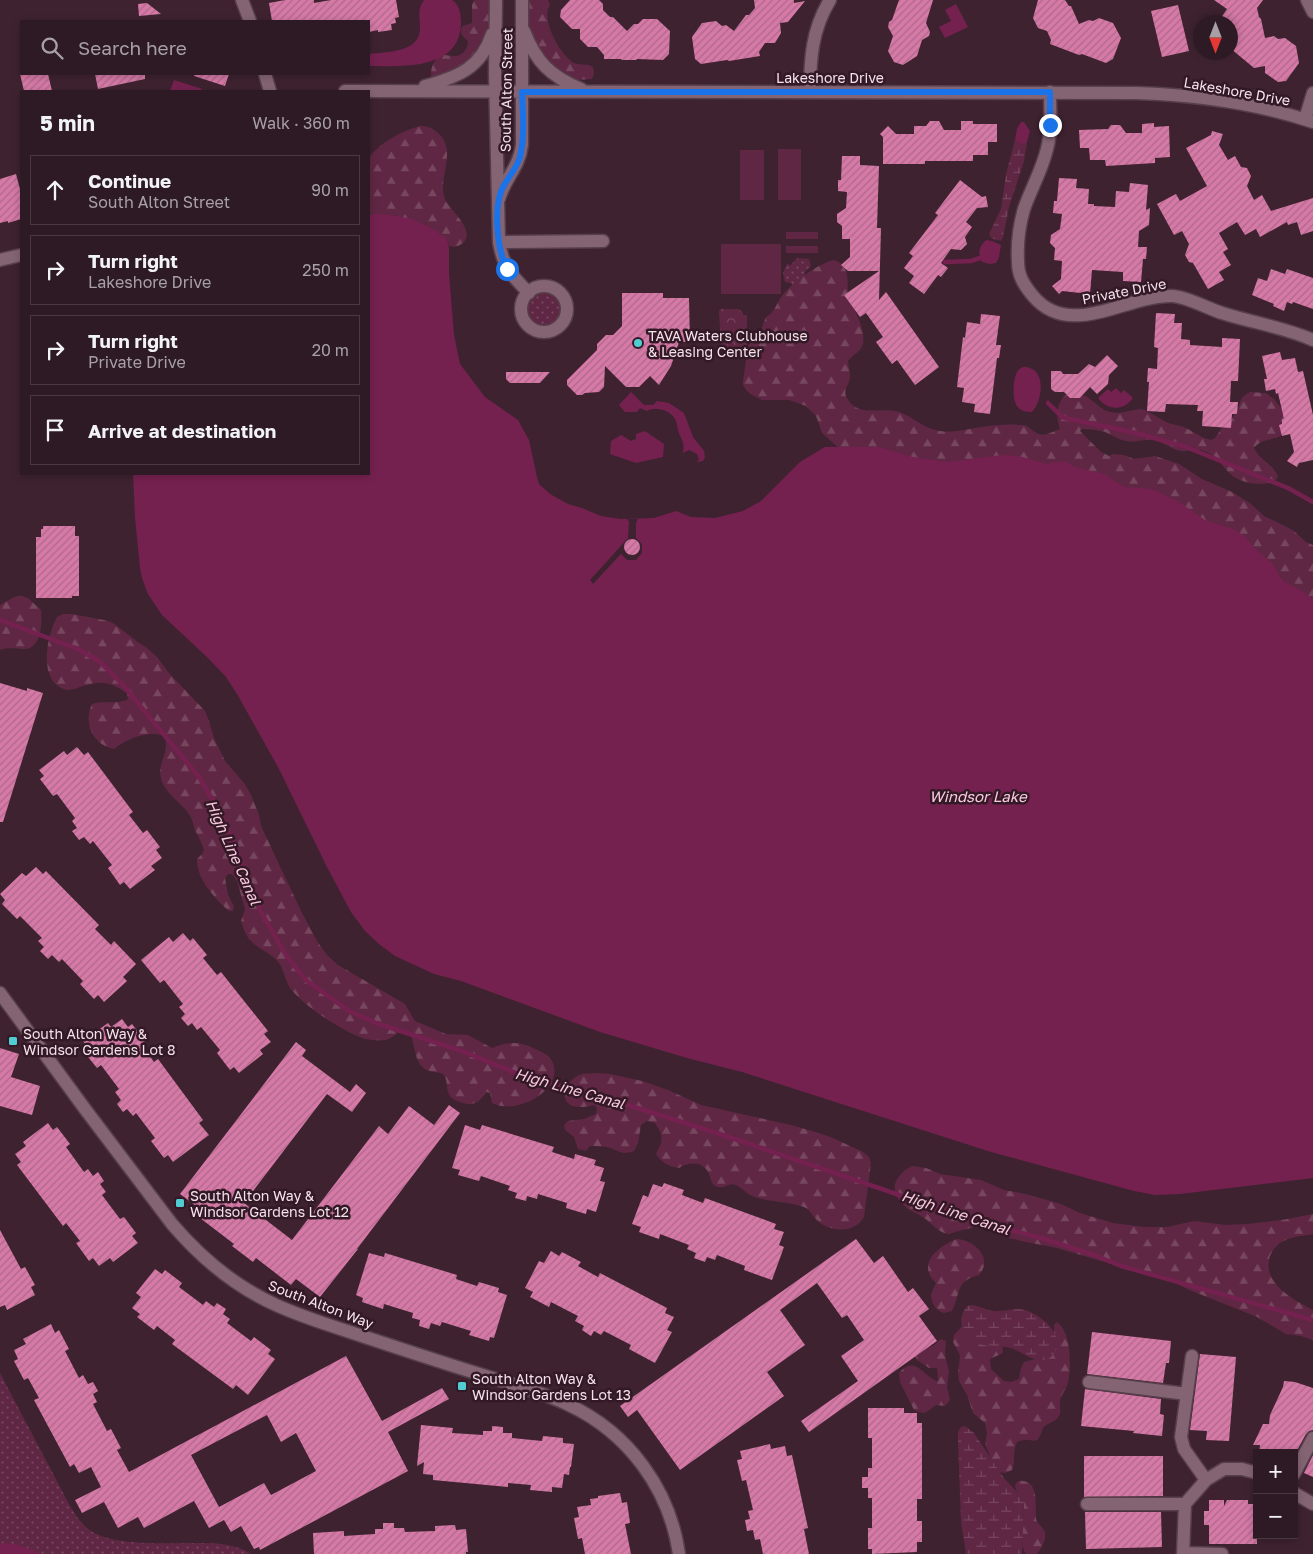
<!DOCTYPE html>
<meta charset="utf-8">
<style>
:root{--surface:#2e1a24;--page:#36232c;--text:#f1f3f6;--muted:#a7a1a6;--line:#493841}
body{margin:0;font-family:"Golos Text",sans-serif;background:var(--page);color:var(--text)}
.controls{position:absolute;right:15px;bottom:15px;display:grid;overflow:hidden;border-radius:0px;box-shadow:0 2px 8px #0003}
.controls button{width:45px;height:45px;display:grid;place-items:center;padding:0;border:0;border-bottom:1px solid var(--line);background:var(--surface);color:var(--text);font:25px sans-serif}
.compass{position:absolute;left:1193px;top:15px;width:45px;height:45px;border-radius:50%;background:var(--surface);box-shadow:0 2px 8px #0003;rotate:180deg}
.stop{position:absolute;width:15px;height:15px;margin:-11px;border:4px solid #1a73e8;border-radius:50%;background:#fff}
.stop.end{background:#1a73e8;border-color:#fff;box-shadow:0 1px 5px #0008}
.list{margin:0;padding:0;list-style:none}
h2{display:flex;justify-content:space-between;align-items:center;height:65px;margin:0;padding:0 20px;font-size:21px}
h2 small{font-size:16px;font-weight:400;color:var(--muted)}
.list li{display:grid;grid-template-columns:32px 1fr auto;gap:15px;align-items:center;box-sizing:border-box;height:70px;margin:0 10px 10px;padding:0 10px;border:1px solid var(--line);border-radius:0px}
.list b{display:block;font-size:19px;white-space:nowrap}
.list p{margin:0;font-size:16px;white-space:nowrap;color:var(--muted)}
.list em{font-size:16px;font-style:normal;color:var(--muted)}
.icon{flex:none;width:28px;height:28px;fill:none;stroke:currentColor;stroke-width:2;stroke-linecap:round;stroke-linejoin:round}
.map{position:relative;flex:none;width:1313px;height:1554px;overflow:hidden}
.search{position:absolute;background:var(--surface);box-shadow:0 2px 8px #0003;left:20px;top:20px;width:350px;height:55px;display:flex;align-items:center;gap:12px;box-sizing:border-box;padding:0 18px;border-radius:0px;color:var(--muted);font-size:19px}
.panel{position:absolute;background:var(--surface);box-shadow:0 2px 8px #0003;left:20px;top:90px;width:350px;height:385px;border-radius:0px}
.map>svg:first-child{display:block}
</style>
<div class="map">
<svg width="1313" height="1554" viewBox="0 0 1313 1554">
<defs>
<pattern id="grass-dots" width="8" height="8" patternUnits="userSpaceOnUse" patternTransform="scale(1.25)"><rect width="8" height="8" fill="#5f2744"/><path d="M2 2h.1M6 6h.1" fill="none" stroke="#77465f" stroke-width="1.8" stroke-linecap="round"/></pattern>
<pattern id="forest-firs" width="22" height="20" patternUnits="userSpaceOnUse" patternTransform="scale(1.25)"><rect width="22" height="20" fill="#5f2744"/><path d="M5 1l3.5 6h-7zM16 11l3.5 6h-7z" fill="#77465f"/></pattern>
<pattern id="wetland-marsh" width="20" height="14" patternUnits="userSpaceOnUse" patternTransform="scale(1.25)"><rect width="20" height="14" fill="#5f2744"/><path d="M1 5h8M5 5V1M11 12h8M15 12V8" fill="none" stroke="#77465f"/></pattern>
<pattern id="park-crowns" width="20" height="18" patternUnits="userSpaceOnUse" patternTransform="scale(1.25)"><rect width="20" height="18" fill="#5f2744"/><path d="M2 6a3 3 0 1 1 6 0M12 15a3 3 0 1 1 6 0" fill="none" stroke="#77465f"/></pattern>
<pattern id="building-hatch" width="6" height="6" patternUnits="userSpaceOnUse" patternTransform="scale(1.25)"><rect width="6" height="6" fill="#d679a7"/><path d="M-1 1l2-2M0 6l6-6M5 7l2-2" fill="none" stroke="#ac698a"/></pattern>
</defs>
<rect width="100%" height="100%" fill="#3e2230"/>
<path fill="url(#grass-dots)" d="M797 258 809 259 811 266 805 272 804 277 794 288 791 283 785 282 783 273 787 264 791 265Z
M528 309a16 16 0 1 1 32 0a16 16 0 1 1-32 0Z
M0 1373 69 1504C74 1513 80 1522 88 1529 114 1548 168 1542 200 1543 217 1543 236 1544 251 1554H0Z"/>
<path fill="url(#forest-firs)" d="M474 0H494L487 46 451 76 444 74 436 78H431C430 69 434 56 444 55 446 55 451 56 453 56 461 57 468 50 468 41 463 37 458 32 463 26L472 23V5Z
M528 0H548L550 5C540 20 561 56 574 63 581 66 587 63 593 67L594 74 592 79 577 80 554 73 528 35Z
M420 126C429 126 433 128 440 135 457 153 437 179 445 199 450 211 480 233 460 245 454 248 451 247 446 244L369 221V158C379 143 402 131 420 126Z
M833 260C837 261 840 262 843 266 849 273 847 283 848 292 852 309 866 326 863 344 861 352 852 355 848 361 848 367 850 371 850 376 850 385 842 389 847 398 857 417 878 408 895 411 911 414 921 428 940 431 955 433 967 429 981 427 995 425 1009 424 1023 425 1028 426 1030 429 1035 432 1044 438 1051 432 1060 429 1056 417 1056 406 1064 396L1070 394 1086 396 1104 410 1110 412 1119 413 1140 409 1145 410 1168 423 1184 427 1204 438 1211 440 1215 438 1224 425 1233 417 1238 409 1241 399 1245 395 1250 392 1266 393 1274 399 1285 413 1282 435C1273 441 1261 438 1254 448 1260 461 1272 462 1278 477 1271 488 1246 484 1236 478 1223 470 1218 455 1204 451 1197 448 1189 452 1181 451 1171 450 1164 441 1153 440 1144 439 1135 443 1126 441 1119 440 1112 435 1105 432 1098 430 1090 429 1082 429L1080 431 1101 452 1109 456 1113 454 1124 455 1134 459 1155 456 1179 464 1202 479 1232 492 1251 504 1264 516 1283 525 1294 531 1306 542 1313 545V620L964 468 841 450 822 433 816 416 806 406 789 400H762L752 395 747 391 743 385V381L748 346C751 341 755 341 760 343L764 340 762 327 766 317C775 312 776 304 782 296 791 283 818 264 833 260Z
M21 596 28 598 41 610C42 623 42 649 24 649 15 649 9 647 0 650V605L14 597Z
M63 614H72L104 620 113 623 139 643 146 647 157 657 168 672 205 711 209 721 214 738 225 761 244 783 251 795 259 815 261 826 301 911 317 941 327 955 338 965 405 1004 415 1021 446 1034 468 1035 492 1048C507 1042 518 1041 533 1048 539 1051 549 1054 552 1061 566 1089 516 1116 492 1103L490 1093 486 1092C479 1103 473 1107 460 1102 456 1101 452 1099 450 1096 445 1089 449 1081 443 1074 438 1072 432 1072 427 1070 413 1064 416 1043 409 1032 395 1029 396 1038 385 1040 380 1041 371 1040 366 1039 346 1034 302 1005 290 988 285 980 284 970 279 963 271 952 257 949 249 939 245 934 243 927 241 921L245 909 237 881 232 874H228L225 878 228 895 234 906 233 911H229C215 899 196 878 197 859L202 854 204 850C202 844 199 838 196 832 193 826 193 819 189 814 181 802 164 793 161 778 157 762 171 752 164 736 147 730 127 739 114 749 93 745 83 723 92 704 103 700 119 705 128 699L127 693C110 682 103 680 83 686 79 687 73 690 68 690 65 690 61 688 58 686 39 672 48 634 57 617Z
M595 1073 610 1074 642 1081 668 1090 701 1105 791 1125 819 1133 833 1138 863 1152 869 1157 871 1163 864 1217C858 1228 844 1232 831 1228 826 1227 818 1222 815 1218 809 1212 811 1209 801 1206 785 1201 768 1202 752 1196 746 1193 742 1188 736 1185 729 1182 725 1189 718 1187 709 1185 712 1176 706 1169 699 1161 687 1163 679 1168 668 1166 662 1163 656 1154 657 1150 660 1147 661 1143 663 1135 659 1129 655 1123L647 1121 641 1125 638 1143 634 1151C621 1156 619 1150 607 1147 601 1146 596 1146 590 1146L586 1151 578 1149 574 1137 565 1130 564 1125 568 1121 584 1119 596 1114 597 1108 594 1105C554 1116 560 1081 582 1074 586 1073 591 1074 595 1073Z
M912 1166 926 1168 940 1174 981 1180 1004 1190 1026 1194 1061 1204 1080 1213 1093 1217 1113 1223 1144 1227H1167L1194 1221 1225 1225 1247 1224 1282 1220 1313 1214V1234C1304 1236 1294 1236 1286 1240 1279 1242 1273 1249 1270 1256 1261 1283 1294 1300 1313 1310V1340L1301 1336 1286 1334 1257 1317 1192 1291 1179 1285 1168 1277 1159 1274 1142 1273 1057 1248 1026 1242 1009 1238 987 1228 975 1227 955 1232 949 1234C938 1233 933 1224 924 1218 919 1214 912 1212 907 1208 888 1193 892 1177 912 1166Z
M957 1239C974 1240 994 1258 979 1275 955 1281 961 1293 952 1311L944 1313C936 1311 929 1301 932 1292 933 1289 935 1286 936 1283 933 1280 930 1277 929 1273 923 1257 945 1243 957 1239Z
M1057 1322C1072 1333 1072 1370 1067 1386 1065 1391 1061 1395 1060 1401 1059 1406 1062 1412 1059 1416 1056 1422 1047 1423 1043 1428 1036 1450 1033 1435 1017 1442 1012 1451 1016 1460 1012 1470L1005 1473 1000 1472 991 1459 985 1443 987 1433 985 1423 973 1413 967 1395 959 1381 958 1371 960 1357 959 1353 953 1342 954 1335 964 1324 1002 1346 1003 1352 1001 1354 990 1359 991 1369 1004 1381 1011 1382 1019 1379 1021 1368 1024 1362 1035 1359 1043 1360 1054 1337V1325Z
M941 1339 946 1341 945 1355 949 1372 947 1387 950 1400 945 1406 936 1405 925 1413 918 1412 914 1410 900 1382 899 1373C915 1353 925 1379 938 1381L937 1368H929L917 1360 915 1356 920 1349 933 1346Z
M1018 1481C1040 1478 1035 1506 1036 1519 1038 1524 1041 1526 1044 1530 1048 1537 1042 1548 1037 1554H1026C1017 1541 1025 1522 1024 1507 1024 1498 1016 1494 1015 1485Z"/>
<path fill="url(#wetland-marsh)" d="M1015 140 1023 145 1027 142 1024 161 1009 207 1003 237 1001 241C996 240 990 239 989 234L1001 209 1006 174Z
M973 1305C982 1307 990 1312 999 1311 1008 1311 1016 1307 1025 1310 1041 1315 1065 1334 1055 1352 1052 1357 1048 1360 1043 1360 1031 1361 1021 1351 1011 1348 993 1343 967 1351 962 1327 960 1318 962 1313 967 1306Z
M965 1426 974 1433 1004 1478 1020 1495 1023 1501 1024 1508 1022 1554H966L961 1522 958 1442V1432L961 1427Z"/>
<path fill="url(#park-crowns)" d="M721 309H738L743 312V315H747V354L742 357 724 356 721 348 719 311Z"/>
<path fill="#5f2744" d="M778 149H801V200H778Z
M740 150H764V200H740Z
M786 232H818V239H786Z
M721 244H781V294H721Z
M786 246H818V253H786Z"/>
<path fill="#752150" d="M424 0H452C460 5 461 15 461 24 459 71 401 66 369 66V54C387 52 421 53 420 27 420 16 417 10 424 0Z
M956 4 968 27 945 38 939 27 951 21 945 10Z
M174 80 202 89 201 91H170Z
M1021 122H1024L1030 131 1027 142 1023 145 1015 140 1017 129Z
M378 214 397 216 412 219 433 229 446 238 449 248V274L454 335 460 364 485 397 518 420 529 440 537 477 539 484 550 494 568 504 582 508 601 516 620 519 654 518 676 511 691 517 715 518 743 511 761 501 800 462 825 447H879L913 457 947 462 1002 455 1019 456 1046 464 1064 461 1075 467 1104 474 1124 487 1151 489 1156 491 1179 502 1205 520 1235 530 1244 536 1255 549 1272 563 1283 581 1305 593 1313 599V1178L1180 1194 1155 1195 1134 1191 991 1152 742 1072 687 1058 600 1032 461 981 434 974 395 956 379 944 365 931 351 912 327 867 278 767 237 694 226 677 208 658 162 615 148 594 142 578 140 568 135 517 133 474H369V215Z
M986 240 992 241 1001 245 999 257 996 263 990 264 982 262C978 253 978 248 986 240Z
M1023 367C1046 366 1044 399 1032 412 1027 412 1020 411 1017 406 1012 399 1013 380 1017 372 1019 369 1019 369 1023 367Z
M1116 388 1121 393 1124 390 1133 398C1124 411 1108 411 1098 398L1108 389 1111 392Z
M631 392 644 405H653L657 401 669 403 684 413 693 437 704 451 705 457 703 461 697 462 699 460 697 454 689 450 683 453C685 441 681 440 678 430 677 426 677 422 675 419 670 410 655 406 647 411L640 408 637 412H625L619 405Z
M645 431 664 444 663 457 636 463 610 454 611 441 621 435 631 441 636 439V434Z
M4 1543C17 1544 29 1548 41 1554H0V1544Z"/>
<path fill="#3e2230" d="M627 519H638L636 523V538L642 544V553L636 560H627L621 554 593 584 590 580 628 538 629 522Z"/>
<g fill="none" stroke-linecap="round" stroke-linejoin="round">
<path stroke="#752150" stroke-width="4.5" d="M945 262 971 261 980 258
M1048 403 1060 415 1065 418 1136 433 1186 447 1288 488 1313 502
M0 620 78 649 100 662 122 684 199 777 215 804 232 839 260 910 287 957 307 981 349 1011 376 1023 462 1051 528 1078 596 1095 720 1134 970 1219 1041 1238 1094 1255 1121 1266 1313 1320"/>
</g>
<path fill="url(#building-hatch)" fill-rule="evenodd" d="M285 0H314V3L331 0H396L399 17 395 18 396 23 391 24 392 30 378 32V30L369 32V21H272L269 3Z
M570 0H599L603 4V10L610 17H613L627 31 634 24H638L643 19H657L670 31 669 54 663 60 637 59 636 60H622L621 59H604V55L597 47H588L580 39V29H572L560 17 561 10Z
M754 0H794V3L805 1 788 22 780 23 781 33 775 43H765L759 52 760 56 729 61 727 60 701 64 695 59 692 37 702 23 716 21 722 26 726 25 734 31 746 15H749L755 8Z
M899 0H933L926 23 930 32 929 36 922 40 917 56 903 65 894 62 888 51 893 36 888 27 889 22 892 20Z
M1038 0H1065L1069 6H1071L1079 24 1089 20 1093 21 1099 18 1113 23 1121 38 1113 59 1106 63 1082 54 1079 55 1050 44 1051 40 1047 31 1038 28 1033 18Z
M1214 0H1263L1257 8 1259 17 1261 19 1265 38 1274 36 1278 39 1285 38 1296 46 1299 63 1286 81 1278 82 1265 73V66L1254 68 1230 48 1232 45 1230 22H1218L1227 9Z
M147 3 161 14 139 16 138 4Z
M1178 5 1189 51 1162 57 1151 11Z
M20 74H48L52 91H24Z
M95 74H145V79L98 89Z
M194 74H229L225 86 194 76Z
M930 121H939L944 130H961V121H973V124H997V142H988V155H973V161H925V164H883V137L880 134 888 126 896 134H914V126H926Z
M1154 123V127L1169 126 1170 157 1155 158V163L1106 166 1105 160H1090L1089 148H1080L1079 130 1108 129 1111 125H1120L1126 133H1142V124Z
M1212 131 1223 134 1219 145 1228 160 1235 156 1241 167 1247 168 1251 176 1247 186 1254 200 1262 195 1271 211 1313 198V231L1301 235 1297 222 1288 225 1287 222 1260 237 1256 229 1245 235 1237 222 1219 233 1228 249 1223 252 1231 265 1219 272 1224 280 1208 289 1193 263 1189 262 1185 255 1189 244 1182 231 1174 235 1157 204 1176 194 1180 201 1207 186 1186 148 1211 135Z
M842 156H860V165L879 166 877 228H881L879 300 886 292 939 367 915 385 897 360 892 364 876 342 883 337 866 313 860 317 844 295 879 271H848L841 265 850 257V239H842V226L837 222V214L846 208 847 192 838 191V180H841Z
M16 174 21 193V219L8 223V221L0 223V179Z
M1059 178 1077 179 1076 188 1089 189 1088 204H1094V206L1115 207 1116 191 1129 192 1130 183 1148 185 1146 210 1150 208 1149 225 1139 231 1138 247H1147L1146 259H1143L1141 282 1123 281V272L1092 270 1090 294 1062 291 1059 294 1052 286 1061 279 1062 261 1054 260 1055 248 1050 243 1051 235 1060 229 1062 214 1053 213 1054 201H1057Z
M960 180 982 197 986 196 988 207 977 208 966 222 972 227 965 237 967 244 961 250 951 249 941 263 948 268 941 277 938 275 924 294 909 283 914 276 904 268 913 256 909 253 938 215 935 213Z
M1271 269 1285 274 1287 269 1313 278V309L1293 302 1292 304 1287 302 1284 311 1273 306 1274 304 1252 295 1258 278 1267 281Z
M622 293H663V298H689L690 342H679L671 366 659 385 650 376 639 387H626L605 366 604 387 599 392 585 393 582 395H577L567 385V380L597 350V344L606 335H613L622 326Z
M1156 313 1175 314 1174 323H1182L1181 339 1190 340V345L1222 347V338L1240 339 1238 381H1231L1230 402H1238L1237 414H1232L1231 428 1202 426 1203 411H1197L1198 405 1166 404 1165 412 1147 411 1149 382H1147L1148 368 1157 369 1158 348 1154 347Z
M981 314 1000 316 996 345H1001L999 358H997L990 414 974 412 975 404 962 402 964 388 957 387 963 337 965 338 967 322 980 324Z
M1280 352 1282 360 1295 358 1298 372 1303 371 1313 415V460L1299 463 1297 467 1287 461 1294 452 1290 434 1282 436 1279 425 1282 424V419H1284L1278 393 1276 394 1275 389 1266 391 1264 379H1267L1262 356Z
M1107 355 1118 366 1109 375 1108 384 1097 394 1090 387 1080 398H1070L1064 392H1055L1051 389V371H1061L1063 374H1078L1089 364 1095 367Z
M506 372H550L540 383H510L506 379Z
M43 526H75V536H79V596H72V598H36V537H41V529H43Z
M624 547a8 8 0 1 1 16 0a8 8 0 1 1-16 0Z
M0 683 27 691V688L43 693 3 822H0Z
M77 747 84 755 88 752 133 812 129 815 143 833 147 830 160 847 156 850 162 858 151 866 155 870 130 889 124 882 120 885 108 868 112 865 93 841 90 844 84 837 79 840 72 831 77 828 72 821 75 818 57 794 53 796 40 779 44 776 39 770 64 751 67 755Z
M36 867 43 874 46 871 99 925 95 929 111 945 114 941 136 964 123 977 127 981 104 1002 98 995 94 999 80 984 83 981 62 959 59 962 52 955 48 959 40 951 44 947 38 941 42 938 20 916 17 919 2 904 5 900 0 894 22 873 26 876Z
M183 933 190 941 193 938 207 955 203 958 217 975 221 972 268 1031 264 1034 271 1042 260 1050 263 1054 239 1073 234 1067 230 1070 217 1053 220 1050 201 1027 197 1030 192 1023 188 1026 181 1018 185 1014 179 1007 183 1004 164 980 160 983 141 960 169 937 173 942Z
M122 1019 128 1027 132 1024 145 1041 141 1044 154 1062 158 1059 203 1120 199 1123 209 1135 173 1162 168 1155 164 1158 151 1141 155 1138 136 1113 133 1116 127 1109 123 1112 117 1104 121 1100 115 1092 119 1089 101 1065 97 1068 84 1052 88 1049 83 1041 108 1023 111 1027Z
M296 1042 306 1050 302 1056 350 1092 356 1084 366 1093 352 1112 327 1094 244 1203 292 1240 379 1126 388 1134 409 1106 434 1125 449 1105 460 1113 357 1249H358L320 1297 296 1279 291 1285 256 1258 253 1262 232 1246 234 1244 200 1218 204 1212 180 1194Z
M0 1048 19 1054 11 1077 40 1086 32 1115 0 1106Z
M48 1123 53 1130 57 1127 70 1144 66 1147 84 1172 88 1169 93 1176 98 1172 104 1181 100 1184 106 1192 102 1195 120 1219 124 1217 136 1233 132 1236 138 1243 113 1262 110 1258 99 1266 93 1258 89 1261 76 1243 80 1241 66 1223 63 1226 17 1165 21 1162 15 1154 26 1146 23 1142Z
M465 1125 480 1130 482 1125 554 1147 552 1152 574 1159 575 1154 596 1160 594 1165 604 1168 600 1181 605 1182 596 1212 587 1209 586 1214 566 1208 567 1203 538 1194 537 1199 527 1196 526 1201 515 1198 517 1193 508 1190 510 1186 481 1176 479 1181 458 1175 460 1170 452 1168Z
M664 1183 684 1190 682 1195 703 1203 705 1198 776 1224 774 1229 784 1232 779 1245 784 1247 772 1280 744 1270 745 1266 717 1255 715 1260 707 1257 705 1262 694 1258 696 1253 687 1249 689 1245 660 1234 659 1239 639 1232 641 1227 632 1224 643 1195 648 1197 653 1184 662 1187Z
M0 1230 21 1269 25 1267 35 1285 31 1287 35 1295 7 1310 5 1305 0 1307Z
M856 1239 874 1263 883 1256 908 1292 913 1288 929 1309 919 1316 937 1341 809 1432 801 1421 858 1381 841 1356 864 1340 847 1315 842 1318 817 1283 780 1310 805 1345 767 1372 784 1396 680 1470 637 1410 628 1417 620 1406Z
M551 1251 559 1256 562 1252 581 1262 578 1266 598 1277 600 1273 667 1308 665 1313 674 1317 667 1330 672 1332 655 1363 629 1349 631 1345 604 1331 601 1335 594 1331 591 1336 582 1330 584 1326 575 1321 578 1316 551 1302 549 1307 530 1297 533 1292 525 1288 539 1261 544 1263Z
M369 1253 384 1257 385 1253 457 1275 456 1279 477 1286 479 1282 499 1288 498 1292 507 1295 494 1338 490 1337 489 1341 469 1335 471 1331 442 1322 440 1326 431 1323 429 1329 419 1326 420 1320 412 1318 413 1313 384 1304 383 1309 362 1302 363 1298 356 1295Z
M155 1269 162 1274 165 1270 182 1283 179 1287 203 1305 206 1301 214 1307 217 1303 226 1309 223 1314 230 1319 227 1323 251 1341 254 1337 271 1350 268 1354 275 1359 248 1395 236 1385 233 1389 172 1344 175 1340 157 1326 154 1330 137 1317 140 1314 132 1308 141 1297 136 1293Z
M51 1324 55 1333 59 1330 69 1349 65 1351 79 1378 83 1375 88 1384 93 1382 98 1391 93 1394 97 1402 93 1404 107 1431 111 1429 121 1448 117 1450 129 1472 346 1356 382 1421 442 1388 449 1399 388 1432 408 1471 260 1550 259 1547 254 1549 241 1526 231 1532 224 1520 209 1528 194 1501 144 1528 138 1517 118 1528 104 1502 82 1513 75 1500 101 1487 91 1467 79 1473 74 1464 70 1467 34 1400 39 1398 28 1378 24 1380 14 1361 18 1359 14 1350 26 1344 23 1339ZM267 1415 281 1442 296 1433 316 1471 271 1495 264 1483 219 1507 191 1455Z
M1092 1332 1171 1341 1169 1363H1166L1163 1383 1087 1374Z
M1200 1354 1236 1357 1229 1441 1206 1440 1207 1431 1190 1430Z
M1284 1381 1295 1382 1313 1388V1430L1309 1431 1306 1434 1294 1456V1453H1259L1260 1445H1253L1263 1424H1269L1270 1415 1283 1387Z
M1085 1389 1161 1399 1160 1414 1164 1415 1162 1436 1133 1433 1134 1431 1081 1426Z
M868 1408H904V1413H917V1423H922V1499H917V1521H922V1542H917V1552L872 1554V1549H868V1528H872V1498H868V1488H862V1477H868V1468H872V1438H868Z
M421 1425 453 1428 452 1433 483 1435V1431H492V1426L503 1427V1433H512V1438L542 1441 543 1436 563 1438V1443L574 1444 571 1467H570L569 1475 564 1474 562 1488 552 1487V1492L530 1490 531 1485 508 1483V1487L433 1480V1475L423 1474 424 1462 417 1466Z
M770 1444 771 1449 785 1446 787 1456 792 1455 808 1528 804 1529 809 1554H763L760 1539 755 1540 753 1530 747 1531 745 1520 750 1519 748 1511 753 1510 746 1480 742 1481 737 1460 742 1459 740 1451Z
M1313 1455V1477L1304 1473Z
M1084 1456H1163V1496L1084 1497Z
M620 1493 622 1503 627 1502 630 1523 625 1524 631 1554H585L582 1538 578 1539 574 1518 579 1517 577 1507 591 1505 590 1499 598 1498V1496Z
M1209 1500H1224V1506L1227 1500H1248V1504H1257V1544H1209V1525H1204V1511H1209Z
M1085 1512H1161L1162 1547 1086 1549Z
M383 1523H394V1528H404L405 1532 435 1531V1526L455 1525 456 1530 466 1529 468 1552H466V1554H314L313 1533 344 1531V1536L375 1534V1529H383Z"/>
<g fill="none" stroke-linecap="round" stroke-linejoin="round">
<g stroke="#563f4a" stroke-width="15">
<path id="minor" d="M242 0 250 21
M496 0 495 74 499 242C503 267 512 276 529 293
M1307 0 1313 12
M524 31C536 62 550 76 581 89
M265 74 270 91
M425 86C458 77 481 68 492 34
M345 91 1136 93C1196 95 1256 103 1313 122
M810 92C810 59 812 29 830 0
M1050 92C1050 111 1052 131 1047 149 1042 170 1031 189 1024 209 1019 226 1017 244 1018 262 1018 276 1024 285 1033 296 1070 340 1126 295 1172 296 1185 296 1209 309 1222 313 1253 323 1284 327 1313 340
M1305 119 1313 93
M499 199C505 178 519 168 522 145V0
M499 242 603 241
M0 260 21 255
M521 309a23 23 0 1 1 46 0a23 23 0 1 1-46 0Z
M0 993 85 1109 172 1224C201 1258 236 1287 276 1305 300 1316 325 1324 350 1332 392 1346 434 1360 476 1373 507 1383 540 1391 569 1405 629 1433 670 1490 679 1554
M1192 1356 1181 1437 1184 1449 1206 1480
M1089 1382 1187 1394
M1294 1474 1313 1438
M1294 1493 1313 1504
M1087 1504H1185
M1183 1553 1222 1554
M1183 1554 1185 1504 1206 1480 1224 1469H1242L1257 1473"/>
</g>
<use href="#minor" stroke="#846473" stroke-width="12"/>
</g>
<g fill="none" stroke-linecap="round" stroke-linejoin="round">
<path stroke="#1a73e8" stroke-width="6" d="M507 269C497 250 493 206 503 187 509 176 517 168 520 157 525 136 523 113 522 92H1050V125"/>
</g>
<g fill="#51ccd2" stroke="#331926" stroke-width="2">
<circle cx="638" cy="343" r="5"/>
<rect x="8" y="1036" width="10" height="10" rx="2.5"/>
<rect x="175" y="1198" width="10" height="10" rx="2.5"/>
<rect x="457" y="1381" width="10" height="10" rx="2.5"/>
</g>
<g text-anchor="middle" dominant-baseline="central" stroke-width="5" stroke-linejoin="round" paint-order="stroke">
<g font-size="14" fill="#f5e2ea" stroke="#331926">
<text x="830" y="77">Lakeshore Drive</text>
<text transform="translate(506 90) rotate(-89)">South Alton Street</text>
<text transform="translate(1237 91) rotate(10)">Lakeshore Drive</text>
<text transform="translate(1124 291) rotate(-11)">Private Drive</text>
<text transform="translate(321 1304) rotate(21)">South Alton Way</text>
</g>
<g font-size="14" fill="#f5e2ea" stroke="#331926" text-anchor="start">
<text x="648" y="335">TAVA Waters Clubhouse<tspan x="648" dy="16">&amp; Leasing Center</tspan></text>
<text x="23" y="1033">South Alton Way &amp;<tspan x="23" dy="16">Windsor Gardens Lot 8</tspan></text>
<text x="190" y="1195">South Alton Way &amp;<tspan x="190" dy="16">Windsor Gardens Lot 12</tspan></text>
<text x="472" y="1378">South Alton Way &amp;<tspan x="472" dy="16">Windsor Gardens Lot 13</tspan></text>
</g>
<g font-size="15" font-style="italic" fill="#fac9df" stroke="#331926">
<text x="978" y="796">Windsor Lake</text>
<text transform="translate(234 852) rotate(66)">High Line Canal</text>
<text transform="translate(570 1088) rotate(16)">High Line Canal</text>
<text transform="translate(956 1212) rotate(18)">High Line Canal</text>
</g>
</g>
</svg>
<div class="controls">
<button>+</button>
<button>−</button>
</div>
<svg class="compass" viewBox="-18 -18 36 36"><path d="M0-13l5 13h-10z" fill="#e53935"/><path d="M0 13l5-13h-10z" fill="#a7a1a6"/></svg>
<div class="stop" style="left:507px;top:269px"></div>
<div class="stop end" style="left:1050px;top:125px"></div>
<div class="search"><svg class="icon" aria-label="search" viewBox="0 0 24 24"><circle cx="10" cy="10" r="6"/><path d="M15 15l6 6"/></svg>Search here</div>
<section class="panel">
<h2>5 min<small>Walk · 360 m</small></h2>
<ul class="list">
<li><svg class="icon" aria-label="ahead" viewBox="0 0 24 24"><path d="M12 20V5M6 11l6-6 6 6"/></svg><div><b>Continue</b><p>South Alton Street</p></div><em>90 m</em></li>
<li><svg class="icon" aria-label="right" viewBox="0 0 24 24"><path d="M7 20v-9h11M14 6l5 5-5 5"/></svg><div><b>Turn right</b><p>Lakeshore Drive</p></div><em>250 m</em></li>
<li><svg class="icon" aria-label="right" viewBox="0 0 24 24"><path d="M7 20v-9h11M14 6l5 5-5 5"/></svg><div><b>Turn right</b><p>Private Drive</p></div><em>20 m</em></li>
<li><svg class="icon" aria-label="arrive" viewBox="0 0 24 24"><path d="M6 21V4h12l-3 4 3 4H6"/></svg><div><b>Arrive at destination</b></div></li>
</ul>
</section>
</div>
